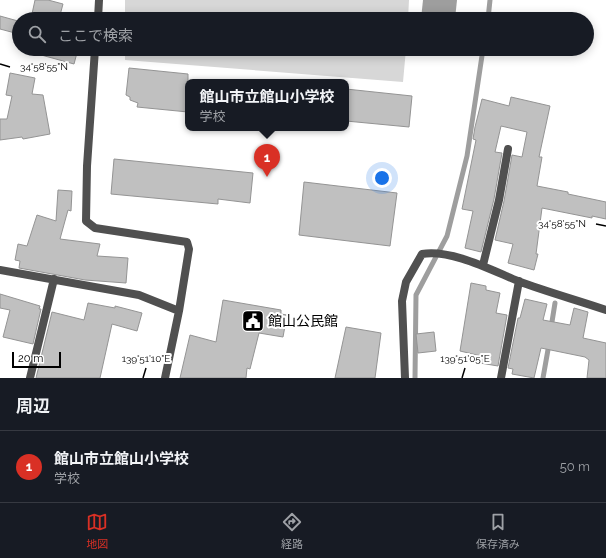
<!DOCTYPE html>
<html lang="ja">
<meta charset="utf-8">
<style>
:root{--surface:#171b24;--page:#20242c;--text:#f1f3f6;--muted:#9ea1a6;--line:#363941;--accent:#d93025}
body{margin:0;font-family:Raleway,"Noto Sans JP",sans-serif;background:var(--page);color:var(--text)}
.scale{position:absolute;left:12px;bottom:10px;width:49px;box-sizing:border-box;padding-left:4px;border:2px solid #000;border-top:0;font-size:11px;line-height:14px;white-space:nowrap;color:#000;-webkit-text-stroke:3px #fff;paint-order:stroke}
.you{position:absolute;left:382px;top:178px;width:14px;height:14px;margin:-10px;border:3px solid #fff;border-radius:50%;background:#1a73e8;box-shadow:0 0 0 6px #1a73e833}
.badge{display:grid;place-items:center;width:26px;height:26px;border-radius:50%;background:var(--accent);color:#fff;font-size:13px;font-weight:700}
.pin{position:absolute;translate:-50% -33px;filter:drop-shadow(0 1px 2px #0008)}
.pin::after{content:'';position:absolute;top:21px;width:14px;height:12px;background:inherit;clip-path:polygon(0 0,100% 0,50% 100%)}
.popup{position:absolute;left:185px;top:79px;width:164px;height:52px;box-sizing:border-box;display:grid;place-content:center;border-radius:8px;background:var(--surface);filter:drop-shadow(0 1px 3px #0005);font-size:13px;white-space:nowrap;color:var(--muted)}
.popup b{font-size:15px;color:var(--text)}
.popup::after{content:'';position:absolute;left:50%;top:100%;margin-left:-8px;border:8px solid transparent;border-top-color:var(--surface)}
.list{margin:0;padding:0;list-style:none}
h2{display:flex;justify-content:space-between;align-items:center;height:52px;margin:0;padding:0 16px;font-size:17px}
h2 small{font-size:13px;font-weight:400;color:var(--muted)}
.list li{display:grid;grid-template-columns:26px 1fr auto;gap:12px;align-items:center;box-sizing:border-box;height:72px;padding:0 16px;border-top:1px solid var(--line)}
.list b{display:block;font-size:15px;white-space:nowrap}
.list p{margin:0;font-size:13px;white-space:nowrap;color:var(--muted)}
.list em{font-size:13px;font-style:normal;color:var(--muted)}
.icon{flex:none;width:22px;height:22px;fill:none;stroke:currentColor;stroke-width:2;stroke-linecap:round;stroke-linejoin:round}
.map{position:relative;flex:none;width:606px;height:378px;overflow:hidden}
.search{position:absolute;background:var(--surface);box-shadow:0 2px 10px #0003;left:12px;right:12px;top:12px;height:44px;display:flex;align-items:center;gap:10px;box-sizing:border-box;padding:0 14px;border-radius:22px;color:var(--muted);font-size:15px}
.sheet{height:124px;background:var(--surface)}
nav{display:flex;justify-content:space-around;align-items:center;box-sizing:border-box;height:56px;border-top:1px solid var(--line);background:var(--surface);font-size:11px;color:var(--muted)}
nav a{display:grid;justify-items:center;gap:2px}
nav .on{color:var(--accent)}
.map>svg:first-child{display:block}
</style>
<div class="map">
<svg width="606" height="378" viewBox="0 0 606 378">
<rect width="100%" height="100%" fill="#fff"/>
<path fill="#d7d7d7" d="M125 0H409L408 19H125Z
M125 49H406L403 82 125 60Z"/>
<path fill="#9e9e9e" d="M423 0H457L455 19H421Z"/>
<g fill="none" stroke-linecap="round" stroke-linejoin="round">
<path stroke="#9e9e9e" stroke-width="5" d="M488 19 490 0
M551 328 555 303
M415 378 416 295 447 236 467 156 483 49
M543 378 549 344"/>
</g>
<path fill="#c0c0c0" stroke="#949494" d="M35 0H48L63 4 59 19H52L32 14Z
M0 16 18 21 15 33 0 29Z
M34 49H78L74 64 34 53Z
M129 68 188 74V112L137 107 138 103 130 100V97L126 95Z
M10 73 35 78 32 94 43 95 50 134 23 139 22 137 0 140V119H7L12 96 6 95Z
M346 89 412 96 409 127 346 121Z
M511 97 550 106 539 157H542L537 186 568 192V194L606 202V219L592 216V218L542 208 536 254H538L534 270 508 263 513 244 495 240 504 201 512 155 522 157 527 132 501 126 495 152 502 153 494 199 481 252 465 248 473 211 462 209 476 140 473 139 475 127 482 99 509 106Z
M114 159 253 173 250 203 218 199V204L111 194Z
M304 182 397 193 390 246 299 235Z
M58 190 72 191 71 211 68 210 60 239 100 244 97 256 128 258 126 283 85 280 19 268 20 261 15 260 18 244 27 246 37 215 56 221Z
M471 283 486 286V290L500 293 496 313 507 315 498 366 480 363 481 356 460 351Z
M0 294 40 306 39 309H41L33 344 3 337 10 310 0 308Z
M525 299 547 304 543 320 570 325 574 308 588 312 583 338 606 343V378H587L589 360 585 357 541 348 534 378 512 374 513 369 508 368 518 318H520Z
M223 300 281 310V314L287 315 283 337 259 333 250 369 247 368 246 378H180L190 335 216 342Z
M88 303 115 308V306L142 313 137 331 112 324 100 378H36L52 312 84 320Z
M346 327 381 333 375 378H335Z
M434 332 436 351 418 353 416 334Z"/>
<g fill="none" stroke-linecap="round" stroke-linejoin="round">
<path stroke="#505050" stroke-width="8" d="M98 19 99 0
M95 49 87 166 86 221 95 228 187 242 189 249 179 311 165 378
M483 265 499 200 508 149
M0 270 139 295 179 311
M30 378 54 279
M405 378 402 301 406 282 422 254C451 249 491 270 518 281 547 292 577 300 606 310
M501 378 519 281"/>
</g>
<path fill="none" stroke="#000" stroke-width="1.5" d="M0 64 10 67M596 224 606 226M143 378 146 368M462 378 465 368"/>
<defs>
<g id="civic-square" transform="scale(1.15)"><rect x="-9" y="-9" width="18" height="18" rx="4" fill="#000" stroke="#fff"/><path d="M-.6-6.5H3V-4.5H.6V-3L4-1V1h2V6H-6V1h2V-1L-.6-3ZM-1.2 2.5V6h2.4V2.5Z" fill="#fff"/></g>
</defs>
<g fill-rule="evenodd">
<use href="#civic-square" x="253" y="321"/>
</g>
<g text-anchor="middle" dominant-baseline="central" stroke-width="4" stroke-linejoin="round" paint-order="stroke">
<g font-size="14" fill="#000" stroke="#fff" text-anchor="start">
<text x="268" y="321">館山公民館</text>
</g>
</g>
<g font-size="10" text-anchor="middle" fill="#000" stroke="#fff" stroke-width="4" stroke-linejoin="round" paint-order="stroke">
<text x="44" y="70">34°58'55"N</text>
<text x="562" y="227">34°58'55"N</text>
<text x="146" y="362">139°51'10"E</text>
<text x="465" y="362">139°51'05"E</text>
</g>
</svg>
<div class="scale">20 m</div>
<div class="you"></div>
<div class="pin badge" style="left:267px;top:177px">1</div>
<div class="popup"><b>館山市立館山小学校</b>学校</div>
<div class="search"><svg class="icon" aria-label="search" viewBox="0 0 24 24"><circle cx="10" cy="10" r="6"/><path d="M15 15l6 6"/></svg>ここで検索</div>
</div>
<section class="sheet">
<h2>周辺<small></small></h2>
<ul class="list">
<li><span class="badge">1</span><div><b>館山市立館山小学校</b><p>学校</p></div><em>50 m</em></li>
</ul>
</section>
<nav>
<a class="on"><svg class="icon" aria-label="map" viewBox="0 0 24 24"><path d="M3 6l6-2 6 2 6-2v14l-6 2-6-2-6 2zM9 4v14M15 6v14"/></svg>地図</a>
<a><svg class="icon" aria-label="directions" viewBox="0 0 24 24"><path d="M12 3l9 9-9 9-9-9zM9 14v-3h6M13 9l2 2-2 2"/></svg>経路</a>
<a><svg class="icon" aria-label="saved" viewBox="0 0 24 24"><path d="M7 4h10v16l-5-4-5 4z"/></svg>保存済み</a>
</nav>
